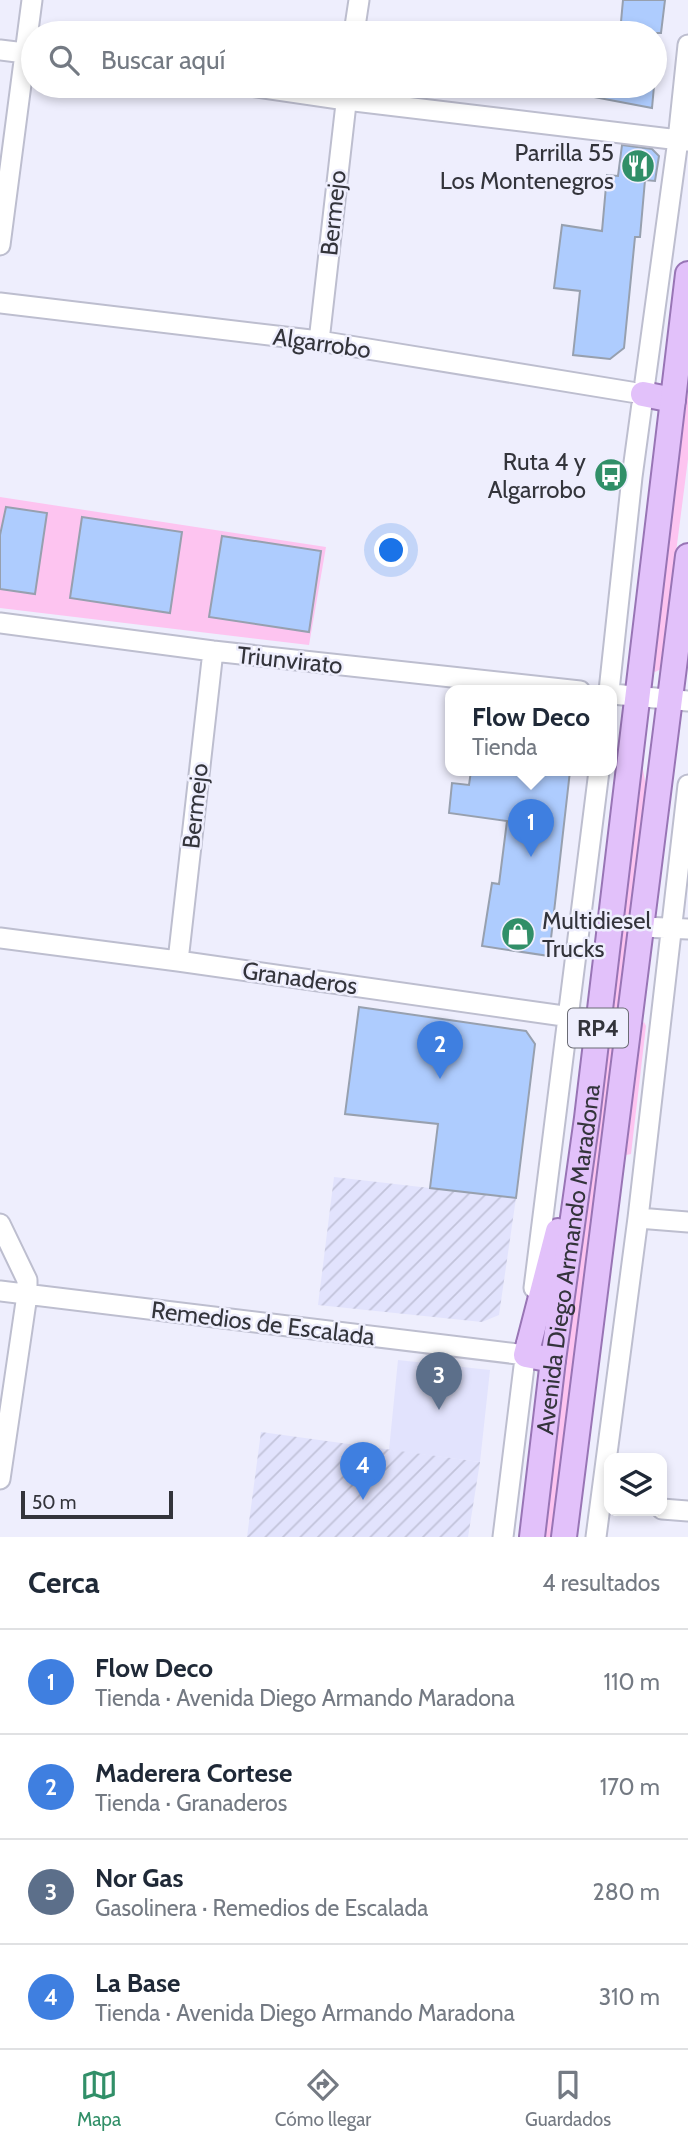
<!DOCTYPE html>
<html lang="es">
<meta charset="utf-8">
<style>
:root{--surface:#fff;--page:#f2f2f3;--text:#1f2937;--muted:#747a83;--line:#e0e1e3;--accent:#318f68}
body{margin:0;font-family:Cabin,sans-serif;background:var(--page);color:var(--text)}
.controls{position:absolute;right:21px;bottom:21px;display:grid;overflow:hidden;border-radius:14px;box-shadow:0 4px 10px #0003}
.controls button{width:63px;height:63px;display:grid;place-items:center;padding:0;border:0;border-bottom:2px solid var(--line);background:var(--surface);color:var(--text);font:35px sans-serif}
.scale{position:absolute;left:21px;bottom:18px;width:152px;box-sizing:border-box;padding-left:7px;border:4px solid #33343b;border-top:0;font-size:19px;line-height:24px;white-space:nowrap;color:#33343b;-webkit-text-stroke:5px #eeeefd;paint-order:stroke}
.you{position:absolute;left:392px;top:551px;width:24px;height:24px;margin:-18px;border:5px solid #fff;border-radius:50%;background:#1a73e8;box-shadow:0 0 0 10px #1a73e833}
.badge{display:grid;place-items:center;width:46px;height:46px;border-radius:50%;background:var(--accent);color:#fff;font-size:23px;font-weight:700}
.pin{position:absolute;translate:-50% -58px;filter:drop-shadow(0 2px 4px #0008)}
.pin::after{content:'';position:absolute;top:37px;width:24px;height:21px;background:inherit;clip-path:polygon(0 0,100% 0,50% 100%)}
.popup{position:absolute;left:445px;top:685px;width:172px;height:91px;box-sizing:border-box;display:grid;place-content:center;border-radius:14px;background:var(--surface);filter:drop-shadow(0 2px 5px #0005);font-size:23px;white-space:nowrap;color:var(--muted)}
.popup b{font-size:26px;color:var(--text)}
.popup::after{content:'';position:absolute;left:50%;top:100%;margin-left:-14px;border:14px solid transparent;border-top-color:var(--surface)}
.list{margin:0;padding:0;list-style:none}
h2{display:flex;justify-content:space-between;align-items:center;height:91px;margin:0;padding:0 28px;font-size:30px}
h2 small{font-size:23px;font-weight:400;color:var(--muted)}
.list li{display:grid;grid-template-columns:46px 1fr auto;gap:21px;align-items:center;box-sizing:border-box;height:105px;padding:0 28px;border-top:2px solid var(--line)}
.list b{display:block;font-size:26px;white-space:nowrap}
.list p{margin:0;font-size:23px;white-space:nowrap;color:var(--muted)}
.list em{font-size:23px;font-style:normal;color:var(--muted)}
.icon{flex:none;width:38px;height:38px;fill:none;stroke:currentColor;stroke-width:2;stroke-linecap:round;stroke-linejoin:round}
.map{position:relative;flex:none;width:688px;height:1537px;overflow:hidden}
.search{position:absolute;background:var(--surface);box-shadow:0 4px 10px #0003;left:21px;right:21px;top:21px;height:77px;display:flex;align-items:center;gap:18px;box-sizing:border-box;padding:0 24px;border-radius:38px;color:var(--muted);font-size:26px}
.sheet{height:511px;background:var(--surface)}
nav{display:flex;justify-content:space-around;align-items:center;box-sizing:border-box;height:98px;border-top:2px solid var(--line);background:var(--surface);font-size:19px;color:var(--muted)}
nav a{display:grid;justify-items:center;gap:4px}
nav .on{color:var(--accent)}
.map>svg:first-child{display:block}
</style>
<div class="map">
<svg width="688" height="1537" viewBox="0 0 688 1537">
<defs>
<pattern id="industrial-furrows" width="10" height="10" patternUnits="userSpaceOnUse" patternTransform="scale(1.75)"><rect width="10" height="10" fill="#e2e3fd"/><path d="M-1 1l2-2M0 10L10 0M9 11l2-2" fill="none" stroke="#c2c3da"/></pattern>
</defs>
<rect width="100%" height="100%" fill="#eeeefd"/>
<path fill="#e2e3fd" d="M398 1360 490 1370 480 1462 389 1450Z"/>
<path fill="url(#industrial-furrows)" d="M334 1177 516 1198 499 1315 482 1322 318 1305Z
M261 1432 480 1462 468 1537H247Z"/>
<path fill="#fdc4f0" d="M688 390V459L661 669 655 672 652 668Z
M0 497 326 547 309 645 0 608Z
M641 758 646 786 551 1537H544Z
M644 1022 646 1026 631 1154 626 1155 641 1025Z"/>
<path fill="#aeccfe" stroke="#97a0af" stroke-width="2" d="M623 0H665L661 33H620Z
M579 86H654L652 108 578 94Z
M622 145 652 149 659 156 655 181 645 180 640 237H635L624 348 610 359 573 355 580 291 554 288 562 225 602 231 607 175 618 176Z
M6 507 47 513 35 594 0 589V535Z
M82 517 182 532 170 613 70 598Z
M222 536 321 551 309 632 209 617Z
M471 771H570L549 956 482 946 492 883 499 884 507 821 449 813 452 783 469 785Z
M359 1007 526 1031 535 1044 516 1198 430 1188 438 1124 345 1114Z"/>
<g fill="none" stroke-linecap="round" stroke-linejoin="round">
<g stroke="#bdbecf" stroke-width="23">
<path id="minor" d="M354 33 359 0
M0 50 33 54
M250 86 346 100 688 141
M0 245 32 0
M0 303 319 341 643 394
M319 341 348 86
M0 623 213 651 580 691
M609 691 632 477 678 140 688 45
M612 694 688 701
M643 927 688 929
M0 938 178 961 599 1021
M178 961 213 651
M638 1218 688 1222
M0 1224 27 1280V1295L0 1479
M534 1288 599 771
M0 1291 526 1355
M662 1509 688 1511
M503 1537 527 1342
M596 1537 638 1218 688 785"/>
</g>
<g stroke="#9875b5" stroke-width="28">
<g id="major">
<path d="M643 394 673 400"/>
<path d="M553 1360 526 1355 558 1231"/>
<path id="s1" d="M532 1537 553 1360 587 1118 688 274"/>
<path d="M564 1537 688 556"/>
</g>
</g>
<use href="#minor" stroke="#fff" stroke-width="19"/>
<use href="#major" stroke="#e2c1fa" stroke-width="24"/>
</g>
<defs>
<g id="restaurant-disc" transform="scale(1.75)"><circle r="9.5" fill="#318f68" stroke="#eeeefd"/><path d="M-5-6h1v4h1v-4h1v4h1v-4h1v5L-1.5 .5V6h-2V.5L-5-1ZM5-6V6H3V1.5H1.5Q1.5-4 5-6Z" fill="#fff"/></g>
<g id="bus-disc" transform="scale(1.75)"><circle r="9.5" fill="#318f68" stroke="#eeeefd"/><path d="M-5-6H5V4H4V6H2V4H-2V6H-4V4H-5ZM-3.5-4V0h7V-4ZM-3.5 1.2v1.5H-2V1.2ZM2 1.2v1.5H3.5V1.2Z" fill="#fff"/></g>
<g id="shop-disc" transform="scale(1.75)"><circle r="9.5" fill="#318f68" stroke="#eeeefd"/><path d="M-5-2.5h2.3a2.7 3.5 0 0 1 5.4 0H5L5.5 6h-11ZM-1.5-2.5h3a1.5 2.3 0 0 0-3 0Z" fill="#fff"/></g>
</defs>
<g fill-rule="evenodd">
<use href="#restaurant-disc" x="638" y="166"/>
<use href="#bus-disc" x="611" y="475"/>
<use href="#shop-disc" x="518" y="934"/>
</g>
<g text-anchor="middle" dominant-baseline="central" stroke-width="5" stroke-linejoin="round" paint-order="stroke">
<rect fill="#eeeefd" stroke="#6b6c75" stroke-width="2" x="568" y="1008.5" width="60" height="39" rx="5"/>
<g font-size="23" font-weight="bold" fill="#33343b">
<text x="598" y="1028">RP4</text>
</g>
<g font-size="24" fill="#33343b" stroke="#eeeefd" text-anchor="end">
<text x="614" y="152">Parrilla 55<tspan x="614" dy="28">Los Montenegros</tspan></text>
<text x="586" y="461">Ruta 4 y<tspan x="586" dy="28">Algarrobo</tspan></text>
<text x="542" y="920" text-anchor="start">Multidiesel<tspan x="542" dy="28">Trucks</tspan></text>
</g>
<g font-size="24" fill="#33343b" stroke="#eeeefd">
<text transform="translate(333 213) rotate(-84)">Bermejo</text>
<text transform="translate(322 343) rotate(8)">Algarrobo</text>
<text transform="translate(290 660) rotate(6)">Triunvirato</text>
<text transform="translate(195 806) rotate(-84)">Bermejo</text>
<text transform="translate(300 978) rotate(8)">Granaderos</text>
<text stroke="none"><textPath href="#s1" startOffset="280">Avenida Diego Armando Maradona</textPath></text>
<text transform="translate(263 1323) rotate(7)">Remedios de Escalada</text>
</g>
</g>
</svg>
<div class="controls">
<button><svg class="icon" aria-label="layers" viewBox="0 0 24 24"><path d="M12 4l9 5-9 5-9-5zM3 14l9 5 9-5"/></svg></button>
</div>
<div class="scale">50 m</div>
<div class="you"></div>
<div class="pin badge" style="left:531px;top:857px;background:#3f7fe0">1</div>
<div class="popup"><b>Flow Deco</b>Tienda</div>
<div class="pin badge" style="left:440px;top:1079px;background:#3f7fe0">2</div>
<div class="pin badge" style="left:439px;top:1410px;background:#5c6f8a">3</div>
<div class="pin badge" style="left:363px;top:1500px;background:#3f7fe0">4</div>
<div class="search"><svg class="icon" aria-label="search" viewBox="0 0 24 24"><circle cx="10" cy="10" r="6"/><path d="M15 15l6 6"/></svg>Buscar aquí</div>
</div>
<section class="sheet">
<h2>Cerca<small>4 resultados</small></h2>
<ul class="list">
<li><span class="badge" style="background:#3f7fe0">1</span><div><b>Flow Deco</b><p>Tienda · Avenida Diego Armando Maradona</p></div><em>110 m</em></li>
<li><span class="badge" style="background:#3f7fe0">2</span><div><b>Maderera Cortese</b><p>Tienda · Granaderos</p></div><em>170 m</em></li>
<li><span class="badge" style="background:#5c6f8a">3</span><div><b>Nor Gas</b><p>Gasolinera · Remedios de Escalada</p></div><em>280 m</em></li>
<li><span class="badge" style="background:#3f7fe0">4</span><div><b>La Base</b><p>Tienda · Avenida Diego Armando Maradona</p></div><em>310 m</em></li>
</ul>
</section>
<nav>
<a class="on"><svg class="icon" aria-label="map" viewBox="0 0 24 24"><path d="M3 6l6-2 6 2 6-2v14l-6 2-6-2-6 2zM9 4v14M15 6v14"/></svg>Mapa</a>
<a><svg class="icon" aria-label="directions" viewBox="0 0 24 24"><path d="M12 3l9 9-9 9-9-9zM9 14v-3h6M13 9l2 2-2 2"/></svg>Cómo llegar</a>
<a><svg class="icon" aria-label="saved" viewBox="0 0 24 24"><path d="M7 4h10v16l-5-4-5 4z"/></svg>Guardados</a>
</nav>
